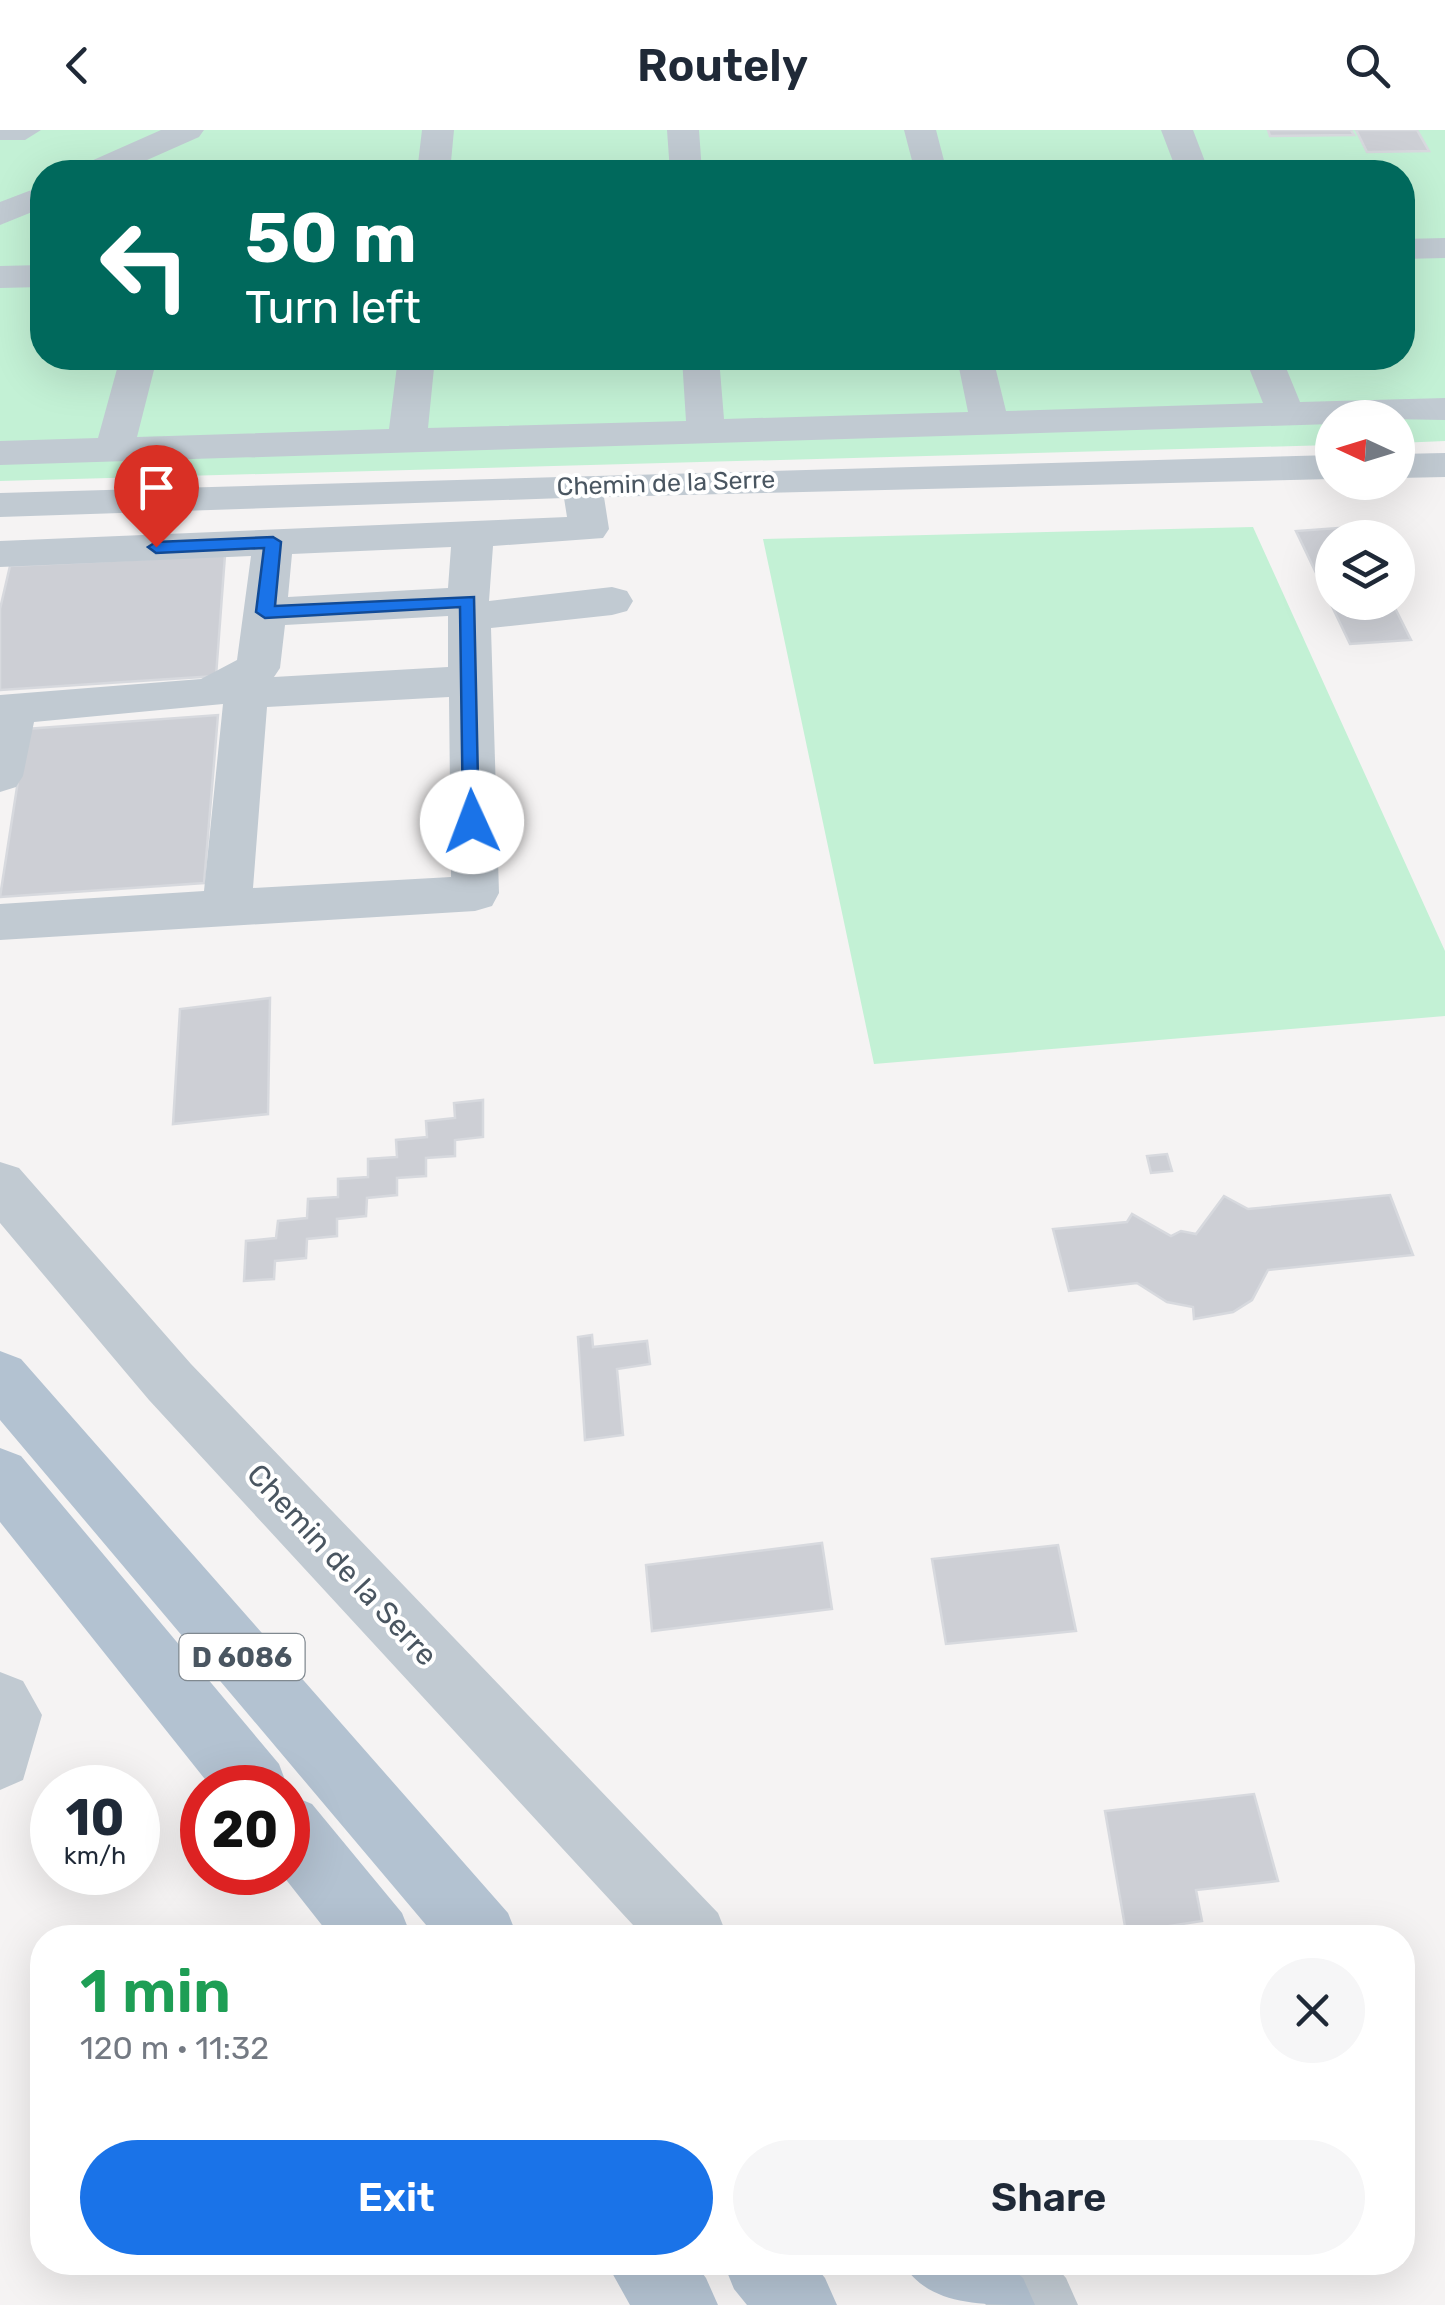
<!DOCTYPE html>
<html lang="en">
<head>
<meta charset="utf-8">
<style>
	body { margin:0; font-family:Rubik,sans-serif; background:#f6f6f7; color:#1f2937; height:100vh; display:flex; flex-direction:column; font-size:38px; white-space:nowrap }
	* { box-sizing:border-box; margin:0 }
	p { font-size:32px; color:#747a83 }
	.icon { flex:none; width:55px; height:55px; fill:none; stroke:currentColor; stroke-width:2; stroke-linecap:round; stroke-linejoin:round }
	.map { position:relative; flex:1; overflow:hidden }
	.drawer { position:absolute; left:30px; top:1795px; width:1385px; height:350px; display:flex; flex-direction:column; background:#fff; border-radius:40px; box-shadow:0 10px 40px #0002 }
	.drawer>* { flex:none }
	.top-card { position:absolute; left:30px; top:30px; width:1385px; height:210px; border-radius:40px; box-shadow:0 10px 40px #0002; background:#00695c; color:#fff; overflow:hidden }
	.needle { width:65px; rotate:274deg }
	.controls { position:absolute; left:1315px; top:270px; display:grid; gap:20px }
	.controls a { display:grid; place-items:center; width:100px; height:100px; border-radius:50%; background:#fff; box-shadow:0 10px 40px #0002; font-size:50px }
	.speed { position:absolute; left:30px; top:1635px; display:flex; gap:20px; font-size:50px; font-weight:700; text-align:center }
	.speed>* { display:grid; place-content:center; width:130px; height:130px; border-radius:50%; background:#fff; box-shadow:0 10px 40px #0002; line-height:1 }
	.speed small { font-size:25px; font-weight:400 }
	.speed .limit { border:15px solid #d22; background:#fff; color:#111 }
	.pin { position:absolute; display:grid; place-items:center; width:85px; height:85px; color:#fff; margin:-102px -42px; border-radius:50% 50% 50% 0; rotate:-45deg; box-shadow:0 0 10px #0007 }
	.pin .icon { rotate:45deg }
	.me { position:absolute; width:110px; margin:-55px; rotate:358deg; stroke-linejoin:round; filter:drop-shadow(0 0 8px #0008) }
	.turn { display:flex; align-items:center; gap:35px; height:210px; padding:0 50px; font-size:45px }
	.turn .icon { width:130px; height:130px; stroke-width:2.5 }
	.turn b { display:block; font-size:70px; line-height:85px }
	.round { display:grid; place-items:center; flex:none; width:105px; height:105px; border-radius:52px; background:#f6f6f7 }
	.summary { display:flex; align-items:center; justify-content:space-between; height:170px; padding:0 50px }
	h1 { font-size:60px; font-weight:600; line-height:75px; color:#1e9e55 }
	.action { display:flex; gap:20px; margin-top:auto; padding:20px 50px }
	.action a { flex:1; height:115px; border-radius:60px; background:#1a73e8; color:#fff; font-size:40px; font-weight:600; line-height:115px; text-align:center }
	.action a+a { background:#f6f6f7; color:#1f2937 }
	header { display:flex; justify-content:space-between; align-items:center; height:130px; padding:0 50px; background:#fff; font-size:45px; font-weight:600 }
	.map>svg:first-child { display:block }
	.green { fill:#c3f1d5; fill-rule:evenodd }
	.building { fill:#cdcfd5; stroke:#d7d9de; stroke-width:2.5 }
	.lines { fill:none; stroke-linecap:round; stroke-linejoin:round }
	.minor { fill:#c1cad2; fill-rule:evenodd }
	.major { fill:#b3c2d1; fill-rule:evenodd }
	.route { fill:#1a73e8; stroke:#114b97; stroke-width:2.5 }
	.labels { text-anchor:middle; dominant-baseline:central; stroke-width:8; stroke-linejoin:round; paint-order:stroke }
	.far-street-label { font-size:25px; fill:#4a5661; stroke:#fff }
	.shield { fill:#fff; stroke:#808990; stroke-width:2.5 }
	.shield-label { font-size:28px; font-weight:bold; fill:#4a5661 }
	.street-label { font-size:30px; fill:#4a5661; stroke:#fff }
</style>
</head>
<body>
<header><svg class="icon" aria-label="back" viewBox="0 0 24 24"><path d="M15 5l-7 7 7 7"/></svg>Routely<svg class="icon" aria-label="search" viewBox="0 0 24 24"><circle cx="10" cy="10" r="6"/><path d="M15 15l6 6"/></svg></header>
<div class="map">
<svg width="1445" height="2175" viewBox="0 0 1445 2175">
	<rect width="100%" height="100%" fill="#f5f3f3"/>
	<path class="green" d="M0,0H1445V311L1398,313V288H1332V315L0,351ZM42,42H1402V228H42Z
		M1253,397L1445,821V886L874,934L763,409Z"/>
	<path class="building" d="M1268,0H1351L1354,5L1270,6Z
		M1356,0H1417L1429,21L1367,22Z
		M1352,397L1358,408H1332V472H1392L1411,510L1350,514L1296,401Z
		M225,425L216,546L0,560V479L10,436Z
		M218,585L204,753L0,767L26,599Z
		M270,868L268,984L173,994L180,879Z
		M483,970V1007L455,1010V1026L426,1028V1046L397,1048V1065L367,1068L366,1086L337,1089V1106L307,1109L306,1128L275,1131L274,1149L244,1151L246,1111L276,1108L278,1091L307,1088L308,1069L338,1067V1049L368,1047V1029L397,1027L396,1010L427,1007L426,991L455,988L454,973Z
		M1167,1024L1172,1041L1151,1043L1147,1026Z
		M1390,1065L1413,1125L1268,1140L1252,1170L1233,1182L1194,1189L1193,1177L1167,1172L1137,1153L1069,1161L1053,1099L1127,1092L1132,1084L1171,1106L1181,1101L1196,1104L1224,1066L1248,1079Z
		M592,1205L593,1217L647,1211L650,1234L617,1239L623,1305L585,1310L578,1207Z
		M822,1413L832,1479L652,1501L646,1435Z
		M1058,1415L1076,1501L946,1514L932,1429Z
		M1254,1664L1278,1751L1196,1760L1202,1791L1169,1796L1170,1808H1127L1105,1681Z"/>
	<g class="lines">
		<path class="minor" d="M0,0H41L25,10H0Z
			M161,0H204L199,7L120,42H77L82,35Z
			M422,0H454L450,42H417Z
			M667,0H699L702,42H670Z
			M904,0H936L947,42H915Z
			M1161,0H1193L1209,42H1177Z
			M42,56V78L0,95V72Z
			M1445,108V128L1402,129V109Z
			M42,135V157L0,158V136Z
			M120,228H157L137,307L389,299L398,228H435L428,298L686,291L682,228H719L724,289L968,282L957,228H993L1006,281L1263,273L1245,228H1282L1300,272L1445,268V290L1332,288V294L0,335V311L98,308Z
			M1445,323V347L1398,348V324Z
			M1332,325V349L604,367L609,399L603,408L493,416L489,471L612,457L627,461L633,471L627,481L612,485L491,498L499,763L492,776L475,781L0,810V774L204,761L223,574L34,592L23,646L16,657L0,662V565L201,549L237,530L251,426L0,437V411L567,387L564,368L0,387V363ZM451,417L448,458L288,467L292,424ZM448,486V537L274,547L280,538L285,495ZM449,567L451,747L253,758L267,577Z
			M0,1032L19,1038L191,1234L718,1783L728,1808H645L149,1270L0,1093Z
			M0,1542L23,1551L42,1585L23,1650L0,1660Z
			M961,2132H1052L1066,2148L1078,2175H986L972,2159Z"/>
		<path class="major" d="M0,1221L21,1229L508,1783L518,1808H437L0,1290Z
			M0,1318L21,1326L279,1634L288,1658V1660L212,1658L0,1392Z
			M288,1664L312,1674L402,1783L412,1808H332L280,1742H288Z
			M606,2132H694L706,2148L718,2175H630Z
			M723,2132H812L825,2148L837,2175H747L734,2159Z
			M902,2132H1004L1023,2148L1035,2175C977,2175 927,2175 902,2132Z"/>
	</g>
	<path class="route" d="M273,407L281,412L275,476L474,467L479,697H465L463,692L460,477L265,488L256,482L264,418L156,423L148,417L156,412Z"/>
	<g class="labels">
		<g class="far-street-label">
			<text transform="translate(666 353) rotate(-2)">Chemin de la Serre</text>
		</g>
		<rect class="shield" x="179.5" y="1504" width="125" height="46" rx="8"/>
		<g class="shield-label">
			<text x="242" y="1527">D 6086</text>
		</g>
		<g class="street-label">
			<text transform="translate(342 1435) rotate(47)">Chemin de la Serre</text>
		</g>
	</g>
</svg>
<div class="controls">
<a><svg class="needle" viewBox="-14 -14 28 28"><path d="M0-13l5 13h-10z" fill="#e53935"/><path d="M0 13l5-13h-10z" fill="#747a83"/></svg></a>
<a><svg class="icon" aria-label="layers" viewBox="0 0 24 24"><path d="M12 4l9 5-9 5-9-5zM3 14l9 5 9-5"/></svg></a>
</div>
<div class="speed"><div>10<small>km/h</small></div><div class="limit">20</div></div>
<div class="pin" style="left:156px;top:417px;background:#d93025"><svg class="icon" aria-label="arrive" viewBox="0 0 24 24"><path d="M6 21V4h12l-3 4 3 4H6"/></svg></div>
<svg class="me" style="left:472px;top:692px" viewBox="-20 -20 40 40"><circle r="19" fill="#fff"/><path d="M0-13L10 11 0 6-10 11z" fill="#1a73e8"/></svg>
<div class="top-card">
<div class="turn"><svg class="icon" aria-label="left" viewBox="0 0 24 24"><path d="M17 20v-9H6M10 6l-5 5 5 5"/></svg><div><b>50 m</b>Turn left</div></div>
</div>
<section class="drawer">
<div class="summary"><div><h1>1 min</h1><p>120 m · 11:32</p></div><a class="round"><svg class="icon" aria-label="close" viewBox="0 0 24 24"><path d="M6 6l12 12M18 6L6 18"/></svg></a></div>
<div class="action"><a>Exit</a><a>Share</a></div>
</section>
</div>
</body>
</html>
